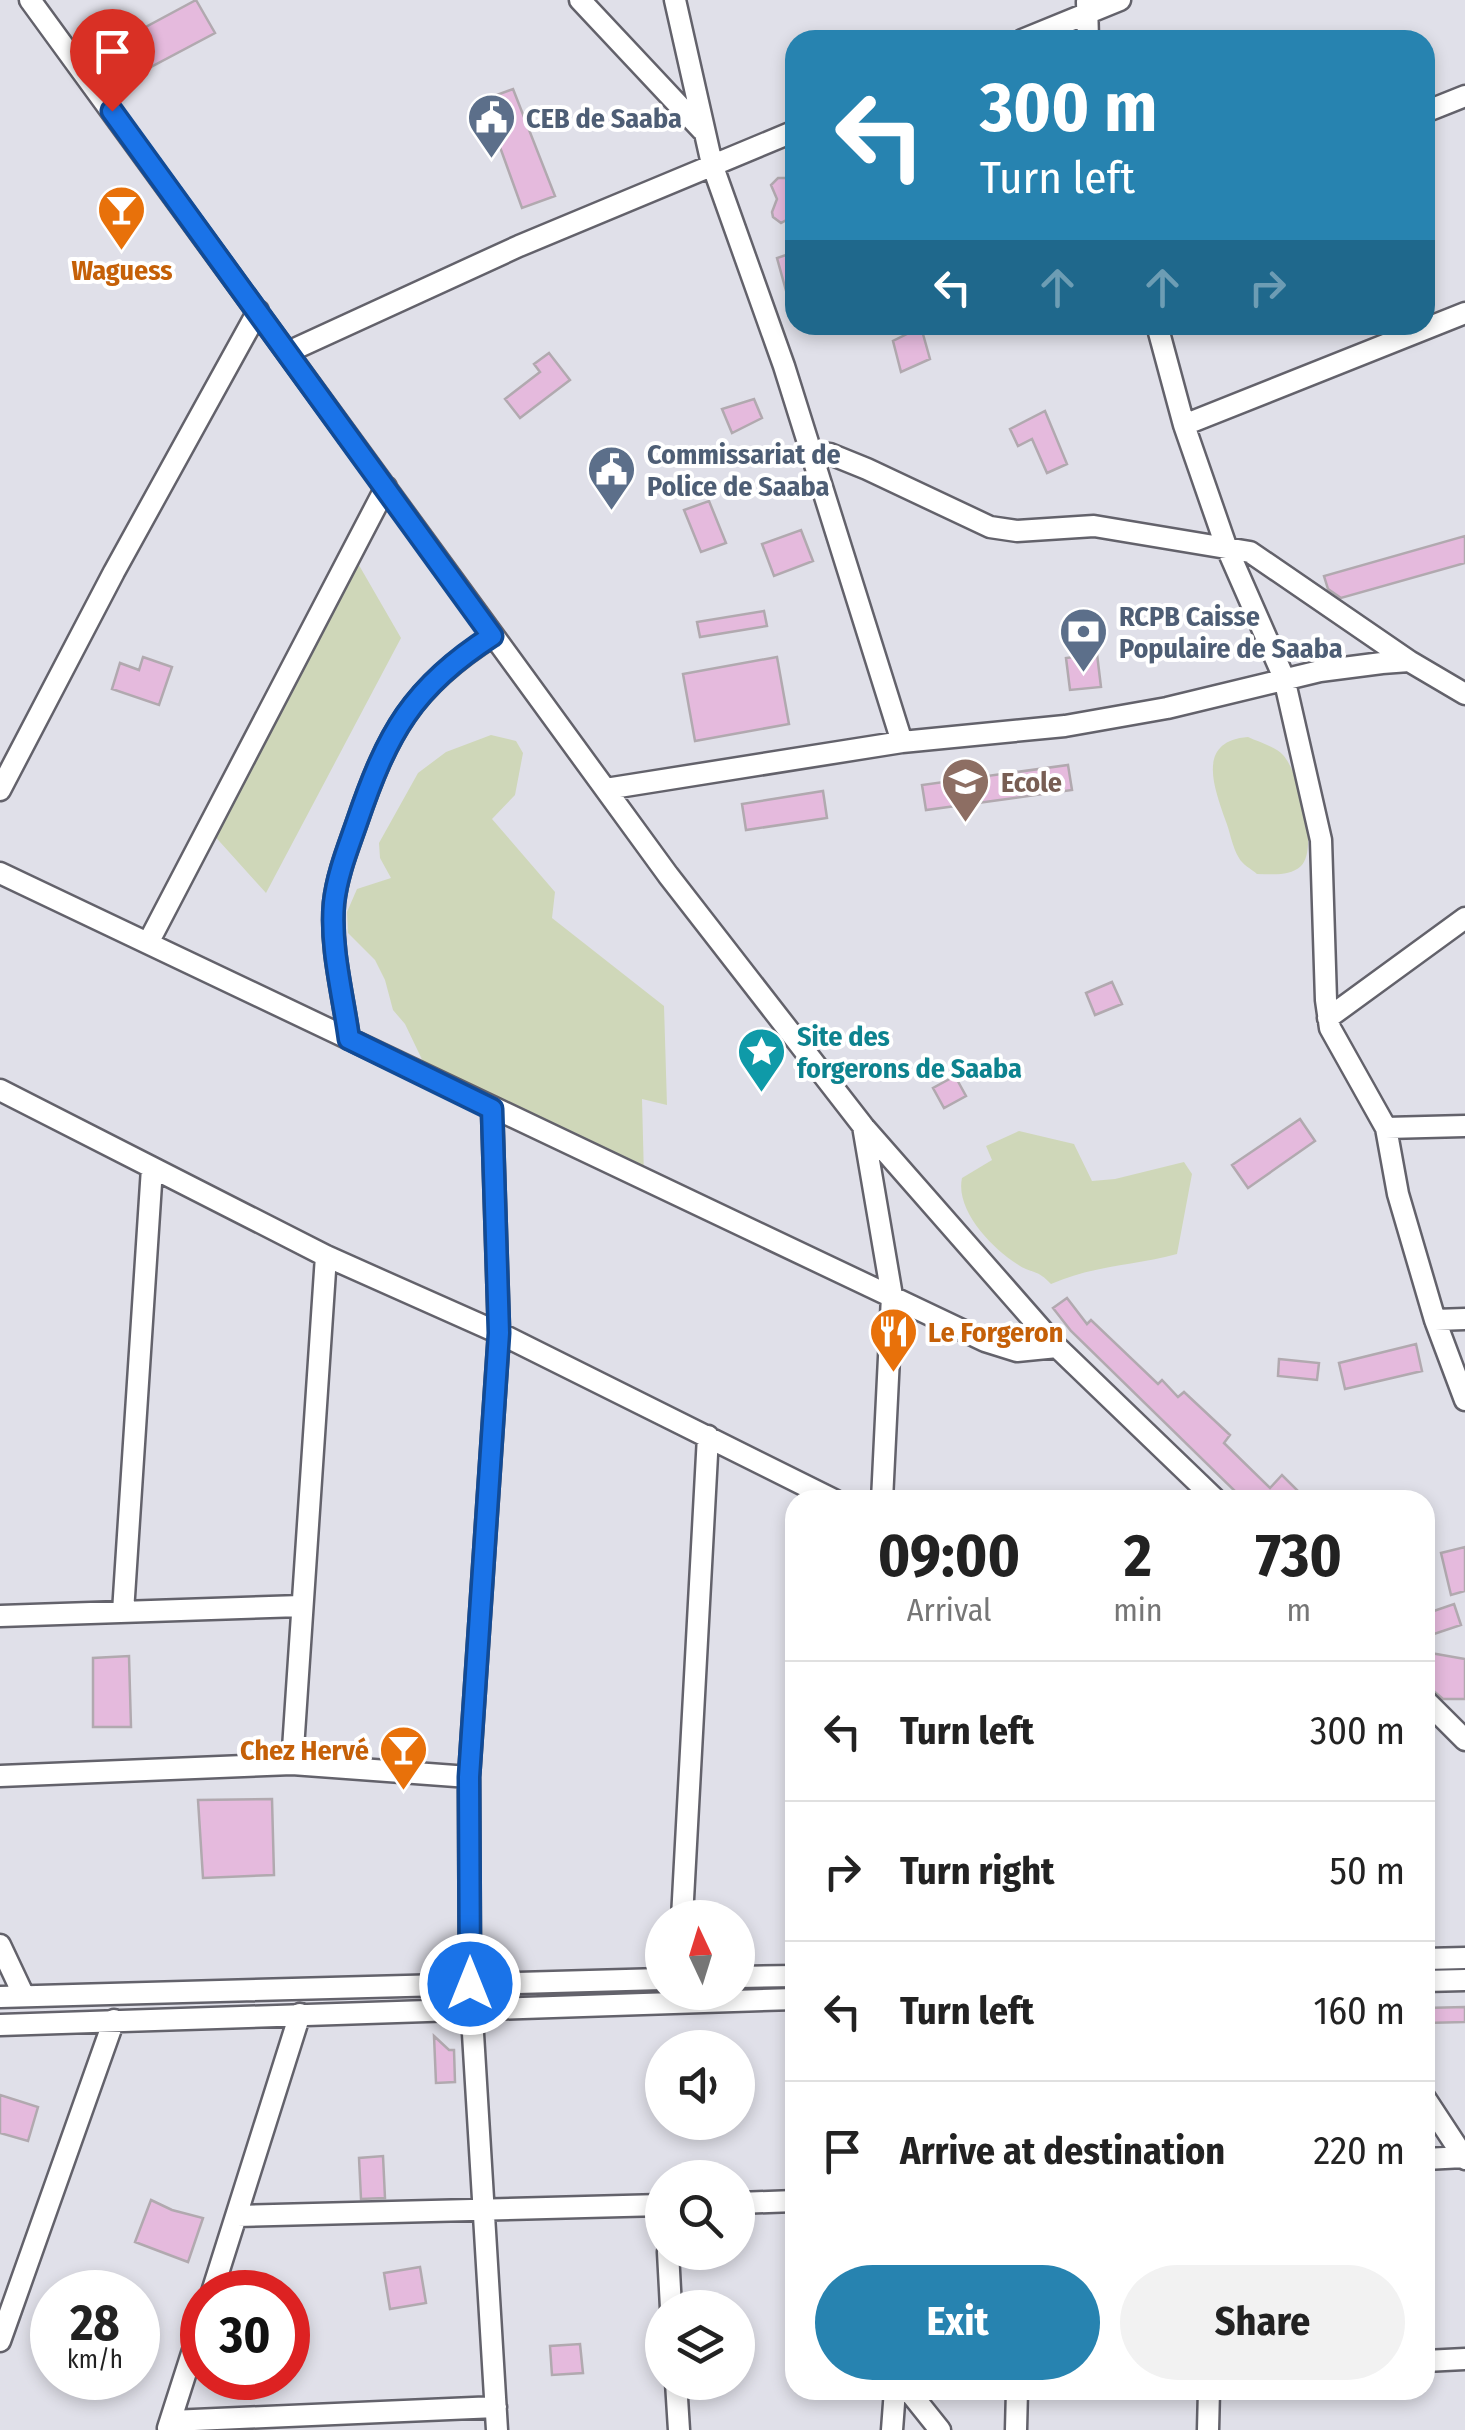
<!DOCTYPE html>
<html lang="en">
<head>
<meta charset="utf-8">
<style>
	body { margin:0; font-family:"Fira Sans Condensed",sans-serif; background:#f2f2f2; color:#222; height:100vh; display:flex; flex-direction:column; font-size:38px; white-space:nowrap }
	* { box-sizing:border-box; margin:0 }
	p { font-size:32px; color:#767676 }
	.icon { flex:none; width:55px; height:55px; fill:none; stroke:currentColor; stroke-width:2; stroke-linecap:round; stroke-linejoin:round }
	.map { position:relative; flex:1; overflow:hidden }
	.drawer { position:absolute; left:785px; top:1490px; width:650px; height:910px; display:flex; flex-direction:column; background:#fff; border-radius:30px; box-shadow:0 5px 15px #0003 }
	.drawer>* { flex:none }
	.guide { position:absolute; left:785px; top:30px; width:650px; height:305px; border-radius:30px; box-shadow:0 5px 15px #0003; background:#2783b0; color:#fff; overflow:hidden }
	.needle { width:65px; rotate:356deg }
	.fabs { position:absolute; left:645px; top:1900px; display:grid; gap:20px }
	.fabs a { display:grid; place-items:center; width:110px; height:110px; border-radius:50%; background:#fff; box-shadow:0 5px 15px #0003; font-size:50px }
	.speed { position:absolute; left:30px; top:2270px; display:flex; gap:20px; font-size:50px; font-weight:700; text-align:center }
	.speed>* { display:grid; place-content:center; width:130px; height:130px; border-radius:50%; background:#fff; box-shadow:0 5px 15px #0003; line-height:1 }
	.speed small { font-size:25px; font-weight:400 }
	.speed .limit { border:15px solid #d22; background:#fff; color:#111 }
	.pin { position:absolute; display:grid; place-items:center; width:85px; height:85px; color:#fff; margin:-102px -42px; border-radius:50% 50% 50% 0; rotate:-45deg; box-shadow:0 0 10px #0007 }
	.pin .icon { rotate:45deg }
	.me { position:absolute; width:110px; margin:-55px; rotate:0deg; stroke-linejoin:round; filter:drop-shadow(0 0 8px #0008) }
	.turn { display:flex; align-items:center; gap:35px; height:210px; padding:0 30px; font-size:45px }
	.turn .icon { width:130px; height:130px; stroke-width:2.5 }
	.turn b { display:block; font-size:70px; line-height:85px }
	.lanes { display:flex; align-items:center; height:95px; padding:0 30px; background:#0003; justify-content:center; gap:50px; direction:ltr }
	.lanes .off { opacity:.35 }
	.eta { display:flex; justify-content:space-evenly; align-items:center; height:170px; text-align:center }
	.eta b { font-size:60px; font-weight:700; line-height:70px }
	.primary-button { display:flex; gap:20px; margin-top:auto; padding:20px 30px }
	.primary-button a { flex:1; height:115px; border-radius:60px; background:#2783b0; color:#fff; font-size:40px; font-weight:700; line-height:115px; text-align:center }
	.primary-button a+a { background:#f2f2f2; color:#222 }
	ul { padding:0; list-style:none }
	li { display:flex; align-items:center; gap:30px; height:140px; padding:0 30px; border-top:2px solid #e0e0e0 }
	li div { flex:1 }
	li b { display:block; font-size:38px }
	li em { font-style:normal }
	.map>svg:first-child { display:block }
	.green { fill:#cfd7b9 }
	.building { fill:#e5badd; stroke:#b1a9af; stroke-width:2.5 }
	.lines { fill:none; stroke-linecap:round; stroke-linejoin:round }
	.minor-casing { stroke:#63626b; stroke-width:25 }
	.minor { stroke:#fff; stroke-width:20 }
	.route-casing { stroke:#114b97; stroke-width:25 }
	.route { stroke:#1a73e8; stroke-width:18 }
	.labels { text-anchor:middle; dominant-baseline:central; stroke-width:8; stroke-linejoin:round; paint-order:stroke }
	.service-label { font-size:28px; font-weight:bold; fill:#4e5e75; stroke:#fff; text-anchor:start }
	.food-label { font-size:28px; font-weight:bold; fill:#c56008; stroke:#fff }
	.education-label { font-size:28px; font-weight:bold; fill:#785e54; stroke:#fff; text-anchor:start }
	.culture-label { font-size:28px; font-weight:bold; fill:#0d838f; stroke:#fff; text-anchor:start }
</style>
</head>
<body>
<div class="map">
<svg width="1465" height="2430" viewBox="0 0 1465 2430">
	<rect width="100%" height="100%" fill="#e0e0e9"/>
	<path class="green" d="M356,560L401,638L266,893L211,832Z
		M491,735L516,741L523,753L515,795L492,819L555,892L552,918L664,1006L667,1105L642,1099L644,1177L429,1074L405,1024L393,1010L385,980L375,960L348,933L347,912L357,889L391,878L380,858L379,843L418,773L446,752Z
		M1248,737C1259,742 1276,747 1283,755C1299,772 1319,849 1301,866C1289,877 1272,874 1257,874C1251,869 1242,864 1239,858C1232,847 1230,831 1225,819C1214,787 1196,741 1248,737Z
		M1019,1131L1074,1144L1092,1181L1115,1179L1184,1162L1192,1174L1177,1254C1132,1266 1095,1265 1051,1284C1036,1268 1031,1274 1017,1264C992,1248 955,1210 962,1178L992,1160L986,1146Z"/>
	<path class="building" d="M196,0L215,33L147,69L129,36Z
		M513,89L555,196L522,208L483,100Z
		M778,178H795V215L781,223L773,217L772,212L777,199L771,185Z
		M795,252V305H790L777,258Z
		M921,327L930,359L901,372L893,341Z
		M549,353L570,380L520,418L505,399L540,372L534,364Z
		M754,399L762,418L732,433L722,409Z
		M1045,411L1067,464L1047,473L1032,439L1018,446L1010,429Z
		M709,501L726,543L701,552L684,510Z
		M801,530L813,561L774,576L762,544Z
		M1465,536V563L1341,598L1328,589L1324,576Z
		M764,611L767,626L700,637L697,622Z
		M1097,654L1101,687L1070,690L1066,658Z
		M143,657L172,667L159,705L112,689L120,663L139,670Z
		M777,657L789,724L695,741L683,674Z
		M1068,765L1072,790L926,810L922,785Z
		M823,791L827,818L746,830L742,804Z
		M1112,982L1122,1004L1095,1015L1086,993Z
		M955,1076L966,1096L944,1108L933,1088Z
		M1300,1119L1315,1141L1248,1188L1232,1165Z
		M1067,1298L1087,1324L1091,1320L1158,1384L1162,1380L1178,1397L1184,1392L1230,1435L1224,1443L1270,1488L1282,1475L1307,1500H1244L1071,1331L1053,1308Z
		M1416,1344L1422,1371L1345,1389L1339,1363Z
		M1279,1359L1319,1363L1317,1380L1278,1376Z
		M1465,1547V1591L1451,1595L1441,1553Z
		M1454,1604L1461,1625L1425,1637V1614Z
		M1425,1652L1465,1659V1699H1443L1429,1687L1425,1683Z
		M129,1656L131,1727H93V1658Z
		M272,1799L274,1875L203,1878L198,1800Z
		M1465,2007V2022L1425,2023V2008Z
		M434,2036L449,2050H454L455,2082L436,2083Z
		M0,2095L38,2107L28,2141L0,2133Z
		M383,2156L385,2198L361,2199L359,2158Z
		M151,2200L172,2210L203,2218L188,2262L135,2242Z
		M420,2267L426,2303L390,2309L384,2273Z
		M580,2344L583,2373L552,2375L550,2346Z"/>
	<g class="lines">
		<defs>
			<path id="minor" d="M30,0L668,875L863,1126L1057,1347L1216,1500
				M580,0L702,130
				M675,0L712,164L784,366L902,742
				M1087,2L1088,40
				M1022,40L1120,0
				M1425,112L1465,96
				M1157,325L1184,425L1226,546L1284,678L1321,840L1326,1000L1330,1028L1386,1128L1398,1194L1435,1320L1465,1400
				M288,352L519,246L795,131
				M1184,425L1465,313
				M809,451L830,454L867,469L990,527L1017,531L1094,526L1250,552L1409,661
				M606,789L902,742L1065,726L1167,708L1320,671L1382,663L1409,661L1465,694
				M0,790L114,572L258,311
				M0,873L985,1341L1017,1351L1057,1347
				M148,943L386,487
				M1328,1018L1465,918
				M349,1039C343,995 330,948 334,903C337,875 348,848 357,822C387,734 412,687 493,636
				M0,1090L326,1256L499,1333L834,1500
				M492,1109L499,1333L469,1777L470,1984L497,2430
				M863,1126L892,1296L882,1500
				M1386,1128L1465,1126
				M1435,1320L1465,1319
				M123,1612L152,1168
				M0,1616L301,1606
				M1425,1700L1465,1740
				M292,1764L326,1256
				M0,1776L292,1764L469,1777
				M682,1918L708,1436
				M0,1945L24,1996
				M1425,1959L1465,1958
				M738,1977L795,1976
				M1425,1981L1465,1980
				M0,1997L662,1979
				M0,2025L795,1999
				M1425,2098L1465,2159
				M1425,2159L1464,2157
				M738,2203L795,2201
				M237,2216L662,2205
				M668,2252L671,2308
				M212,2292L300,2014
				M0,2341L114,2020
				M1425,2361L1465,2359
				M676,2382L679,2430
				M908,2390L940,2430
				M171,2421L496,2407
				M168,2428L202,2322
				M892,2430L895,2390
				M1016,2430L1017,2390
				M1208,2430L1209,2390"/>
		</defs>
		<use href="#minor" class="minor-casing"/>
		<use href="#minor" class="minor"/>
	</g>
	<g class="lines">
		<defs>
			<path id="route" d="M112,111L492,636C412,687 387,734 357,822C348,848 337,875 334,903C330,947 343,995 349,1039L492,1109L499,1333L469,1777L470,1984"/>
		</defs>
		<use href="#route" class="route-casing"/>
		<use href="#route" class="route"/>
	</g>
	<defs>
		<symbol id="civic-pin" viewBox="-11 -11 22 30"><path d="M0 17L-7.5 6A9.5 9.5 0 1 1 7.5 6Z" fill="#5c6f8a" stroke="#fff"/><path d="M-.6-6.5H3V-4.5H.6V-3L4-1V1h2V6H-6V1h2V-1L-.6-3ZM-1.2 2.5V6h2.4V2.5Z" fill="#fff"/></symbol>
		<symbol id="bar-pin" viewBox="-11 -11 22 30"><path d="M0 17L-7.5 6A9.5 9.5 0 1 1 7.5 6Z" fill="#e8710a" stroke="#fff"/><path d="M-6-5H6L.8 .8V4.5H3.5V6h-7V4.5H-.8V.8Z" fill="#fff"/></symbol>
		<symbol id="bank-pin" viewBox="-11 -11 22 30"><path d="M0 17L-7.5 6A9.5 9.5 0 1 1 7.5 6Z" fill="#5c6f8a" stroke="#fff"/><path d="M-6-4H6V4H-6ZM0-2.3a2.3 2.3 0 1 0 0 4.6a2.3 2.3 0 1 0 0-4.6Z" fill="#fff"/></symbol>
		<symbol id="school-pin" viewBox="-11 -11 22 30"><path d="M0 17L-7.5 6A9.5 9.5 0 1 1 7.5 6Z" fill="#8d6e63" stroke="#fff"/><path d="M0-5L7-2L0 1L-7-2ZM-4 1L0 2.5L4 1V4Q0 6-4 4Z" fill="#fff"/></symbol>
		<symbol id="sight-pin" viewBox="-11 -11 22 30"><path d="M0 17L-7.5 6A9.5 9.5 0 1 1 7.5 6Z" fill="#0f9aa8" stroke="#fff"/><path d="M0-6L1.8-2.2L6-1.7L2.9 1.2L3.7 5.4L0 3.3L-3.7 5.4L-2.9 1.2L-6-1.7L-1.8-2.2Z" fill="#fff"/></symbol>
		<symbol id="restaurant-pin" viewBox="-11 -11 22 30"><path d="M0 17L-7.5 6A9.5 9.5 0 1 1 7.5 6Z" fill="#e8710a" stroke="#fff"/><path d="M-5-6h1v4h1v-4h1v4h1v-4h1v5L-1.5 .5V6h-2V.5L-5-1ZM5-6V6H3V1.5H1.5Q1.5-4 5-6Z" fill="#fff"/></symbol>
	</defs>
	<g fill-rule="evenodd">
		<use href="#civic-pin" x="464" y="90" width="55" height="75"/>
		<use href="#bar-pin" x="94" y="182" width="55" height="75"/>
		<use href="#civic-pin" x="584" y="442" width="55" height="75"/>
		<use href="#bank-pin" x="1056" y="604" width="55" height="75"/>
		<use href="#school-pin" x="938" y="754" width="55" height="75"/>
		<use href="#sight-pin" x="734" y="1024" width="55" height="75"/>
		<use href="#restaurant-pin" x="866" y="1304" width="55" height="75"/>
		<use href="#bar-pin" x="376" y="1722" width="55" height="75"/>
	</g>
	<g class="labels">
		<g class="service-label">
			<text x="526" y="118">CEB de Saaba</text>
			<text x="647" y="454">Commissariat de<tspan x="647" dy="32">Police de Saaba</tspan></text>
			<text x="1119" y="616">RCPB Caisse<tspan x="1119" dy="32">Populaire de Saaba</tspan></text>
		</g>
		<g class="food-label">
			<text x="122" y="270">Waguess</text>
			<text x="928" y="1332" text-anchor="start">Le Forgeron</text>
			<text x="369" y="1750" text-anchor="end">Chez Hervé</text>
		</g>
		<g class="education-label">
			<text x="1001" y="782">Ecole</text>
		</g>
		<g class="culture-label">
			<text x="797" y="1036">Site des<tspan x="797" dy="32">forgerons de Saaba</tspan></text>
		</g>
	</g>
</svg>
<div class="fabs">
<a><svg class="needle" viewBox="-14 -14 28 28"><path d="M0-13l5 13h-10z" fill="#e53935"/><path d="M0 13l5-13h-10z" fill="#767676"/></svg></a>
<a><svg class="icon" aria-label="sound" viewBox="0 0 24 24"><path d="M4 9h4l5-4v14l-5-4H4zM17 9q2 3 0 6"/></svg></a>
<a><svg class="icon" aria-label="search" viewBox="0 0 24 24"><circle cx="10" cy="10" r="6"/><path d="M15 15l6 6"/></svg></a>
<a><svg class="icon" aria-label="layers" viewBox="0 0 24 24"><path d="M12 4l9 5-9 5-9-5zM3 14l9 5 9-5"/></svg></a>
</div>
<div class="speed"><div>28<small>km/h</small></div><div class="limit">30</div></div>
<div class="pin" style="left:112px;top:111px;background:#d93025"><svg class="icon" aria-label="arrive" viewBox="0 0 24 24"><path d="M6 21V4h12l-3 4 3 4H6"/></svg></div>
<svg class="me" style="left:470px;top:1984px" viewBox="-20 -20 40 40"><circle r="17" fill="#1a73e8" stroke="#fff" stroke-width="3"/><path d="M0-11L8 9 0 5-8 9z" fill="#fff"/></svg>
<div class="guide">
<div class="turn"><svg class="icon" aria-label="left" viewBox="0 0 24 24"><path d="M17 20v-9H6M10 6l-5 5 5 5"/></svg><div><b>300 m</b>Turn left</div></div>
<div class="lanes"><svg class="icon" aria-label="left" viewBox="0 0 24 24"><path d="M17 20v-9H6M10 6l-5 5 5 5"/></svg><svg class="icon off" aria-label="ahead" viewBox="0 0 24 24"><path d="M12 20V5M6 11l6-6 6 6"/></svg><svg class="icon off" aria-label="ahead" viewBox="0 0 24 24"><path d="M12 20V5M6 11l6-6 6 6"/></svg><svg class="icon off" aria-label="right" viewBox="0 0 24 24"><path d="M7 20v-9h11M14 6l5 5-5 5"/></svg></div>
</div>
<section class="drawer">
<div class="eta">
<div><b>09:00</b><p>Arrival</p></div>
<div><b>2</b><p>min</p></div>
<div><b>730</b><p>m</p></div>
</div>
<ul>
<li><svg class="icon" aria-label="left" viewBox="0 0 24 24"><path d="M17 20v-9H6M10 6l-5 5 5 5"/></svg><div><b>Turn left</b></div><em>300 m</em></li>
<li><svg class="icon" aria-label="right" viewBox="0 0 24 24"><path d="M7 20v-9h11M14 6l5 5-5 5"/></svg><div><b>Turn right</b></div><em>50 m</em></li>
<li><svg class="icon" aria-label="left" viewBox="0 0 24 24"><path d="M17 20v-9H6M10 6l-5 5 5 5"/></svg><div><b>Turn left</b></div><em>160 m</em></li>
<li><svg class="icon" aria-label="arrive" viewBox="0 0 24 24"><path d="M6 21V4h12l-3 4 3 4H6"/></svg><div><b>Arrive at destination</b></div><em>220 m</em></li>
</ul>
<div class="primary-button"><a>Exit</a><a>Share</a></div>
</section>
</div>
</body>
</html>
